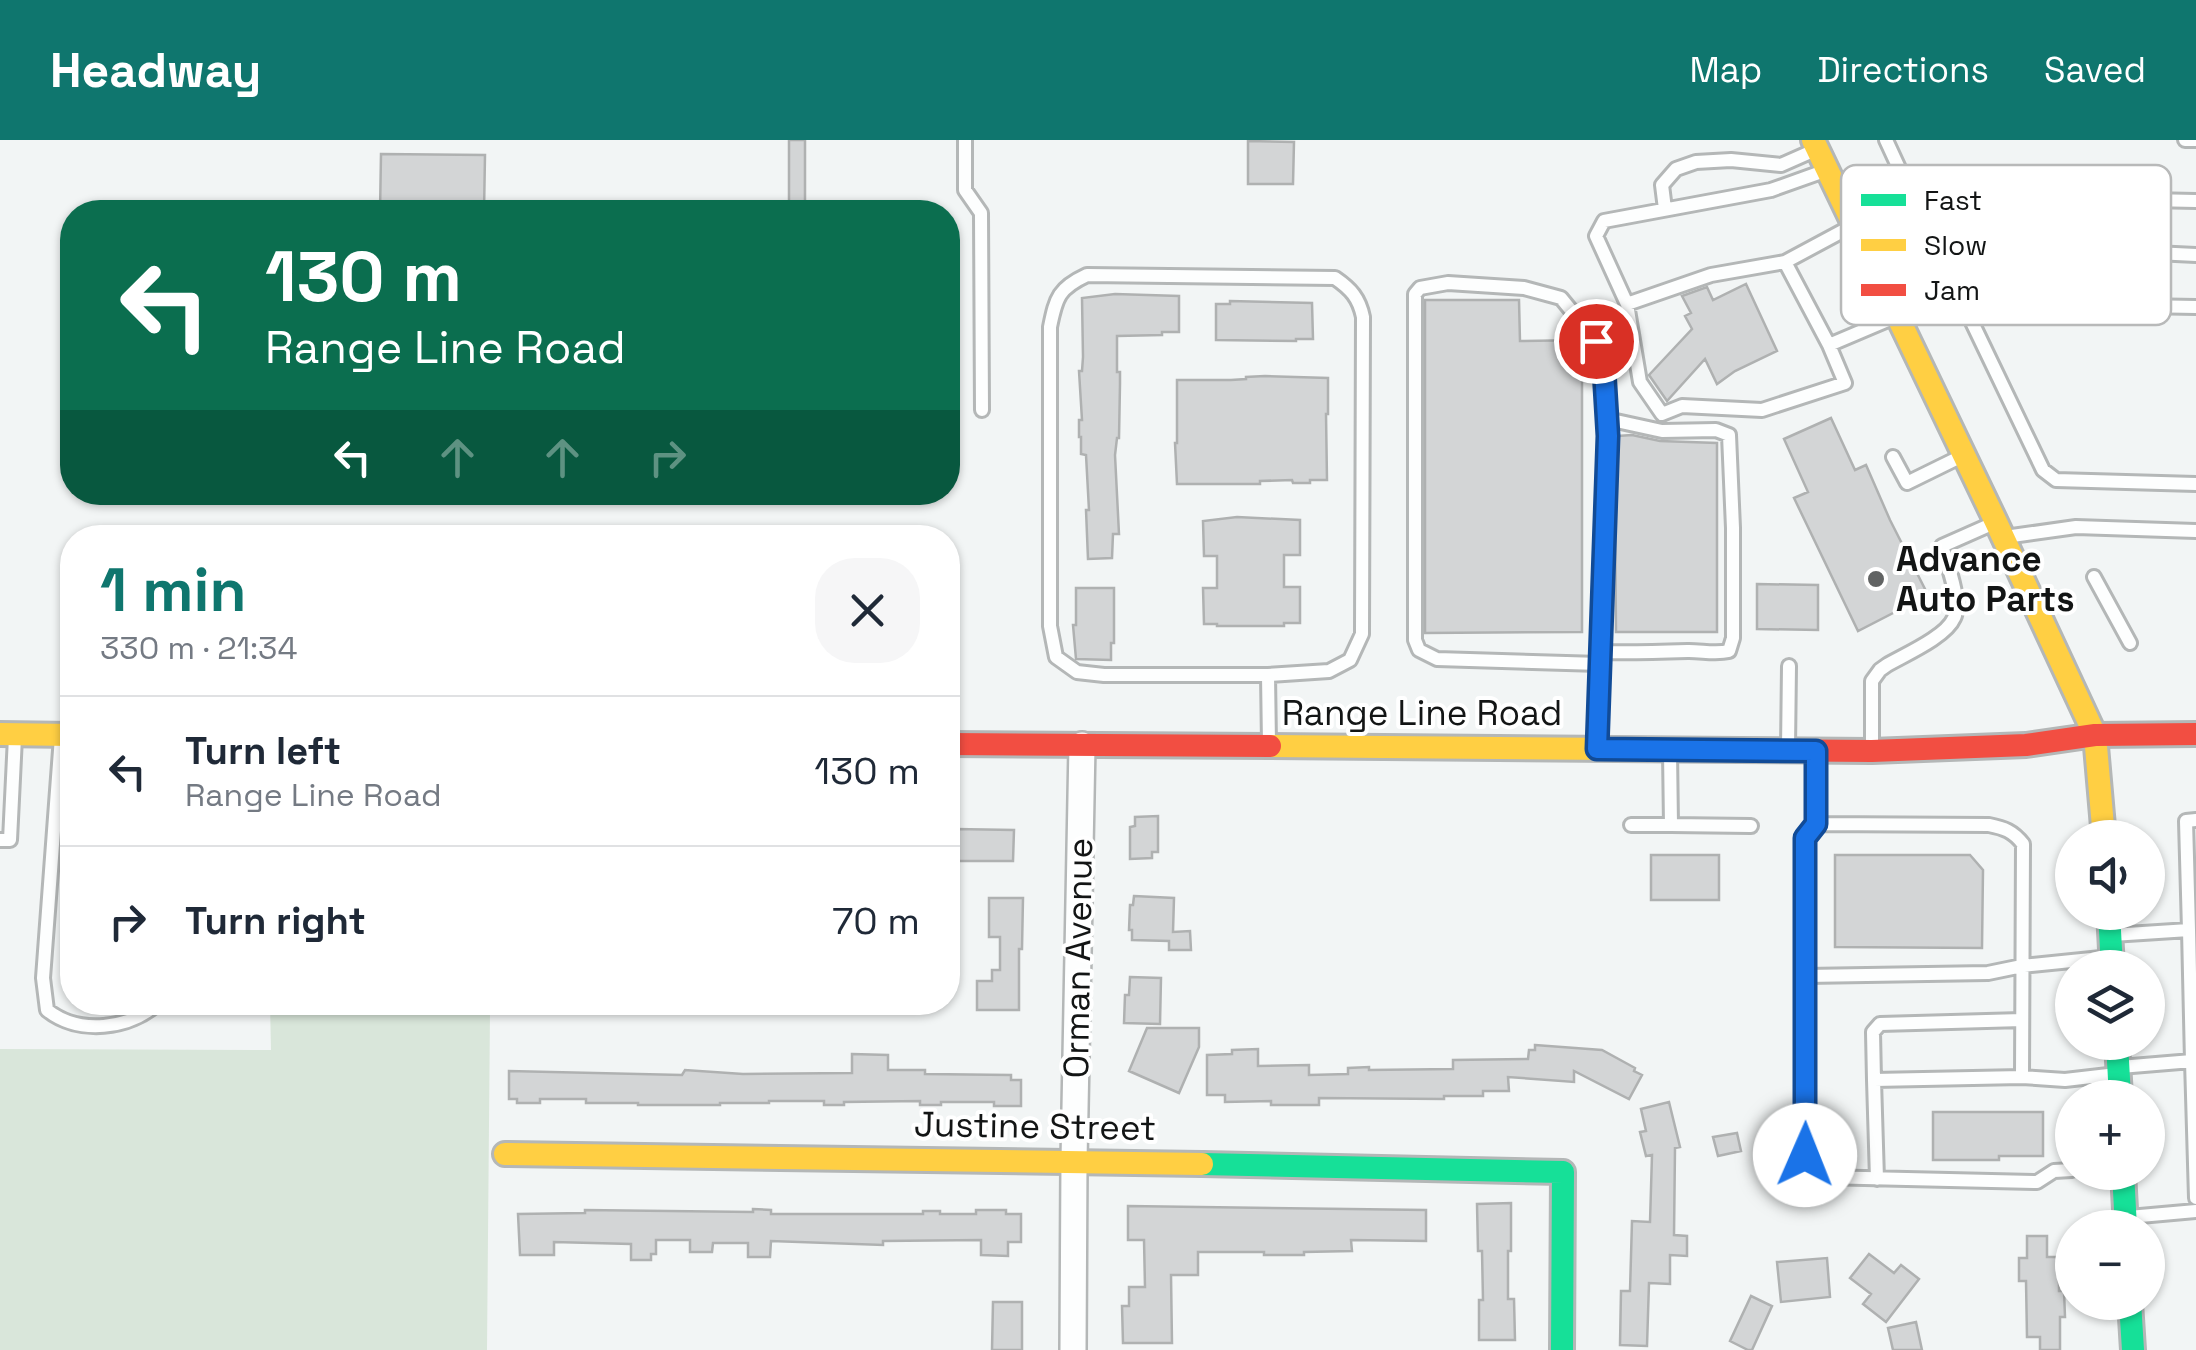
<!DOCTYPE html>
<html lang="en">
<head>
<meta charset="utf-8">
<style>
	body { margin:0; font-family:"Space Grotesk",sans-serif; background:#f6f6f7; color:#1f2937; height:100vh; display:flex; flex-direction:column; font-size:38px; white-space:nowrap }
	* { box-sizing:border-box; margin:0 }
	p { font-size:32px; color:#747a83 }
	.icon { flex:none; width:55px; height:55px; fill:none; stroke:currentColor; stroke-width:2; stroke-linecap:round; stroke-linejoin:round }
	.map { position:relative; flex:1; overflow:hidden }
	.sheet { position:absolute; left:60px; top:385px; width:900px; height:490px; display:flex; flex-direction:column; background:#fff; border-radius:40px; box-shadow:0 2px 8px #0004 }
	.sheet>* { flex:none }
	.guide { position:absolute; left:60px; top:60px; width:900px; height:305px; border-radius:40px; box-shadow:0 2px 8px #0004; background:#0b6e4f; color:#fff; overflow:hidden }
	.buttons { position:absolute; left:2055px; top:680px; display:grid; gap:20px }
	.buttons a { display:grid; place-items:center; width:110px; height:110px; border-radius:50%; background:#fff; box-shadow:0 2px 8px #0004; font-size:50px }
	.pin { position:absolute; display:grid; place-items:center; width:85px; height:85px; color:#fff; margin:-42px; border:5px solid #fff; border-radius:50%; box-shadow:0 2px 10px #0007 }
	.me { position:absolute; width:110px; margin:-55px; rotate:1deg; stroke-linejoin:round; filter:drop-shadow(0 0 8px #0008) }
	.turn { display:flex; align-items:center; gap:35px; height:210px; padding:0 40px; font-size:45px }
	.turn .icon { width:130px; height:130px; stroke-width:2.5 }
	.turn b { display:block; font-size:70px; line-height:85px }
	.lanes { display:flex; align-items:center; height:95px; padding:0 40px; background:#0003; justify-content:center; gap:50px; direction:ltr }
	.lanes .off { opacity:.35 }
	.round { display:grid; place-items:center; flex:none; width:105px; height:105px; border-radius:40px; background:#f6f6f7 }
	.summary { display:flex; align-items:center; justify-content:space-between; height:170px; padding:0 40px }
	h1 { font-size:60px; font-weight:700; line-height:75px; color:#0f766e }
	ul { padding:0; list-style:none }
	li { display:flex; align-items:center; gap:30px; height:150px; padding:0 40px; border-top:2px solid #e0e1e3 }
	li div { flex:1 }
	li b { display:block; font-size:38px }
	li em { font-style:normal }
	header { display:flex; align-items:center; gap:60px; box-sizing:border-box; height:140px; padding:0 50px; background:#0f766e; color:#fff }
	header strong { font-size:48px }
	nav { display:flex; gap:55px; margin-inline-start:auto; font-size:35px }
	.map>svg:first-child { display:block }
	.green { fill:#d9e6da }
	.building { fill:#d3d5d6; stroke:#afb1b1; stroke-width:2.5 }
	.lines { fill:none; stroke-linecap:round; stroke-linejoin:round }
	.lane-casing { stroke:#b4b7b7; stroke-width:18 }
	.street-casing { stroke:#b4b7b7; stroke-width:30 }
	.fast-casing { stroke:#b4b7b7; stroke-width:28 }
	.slow-casing { stroke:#b4b7b7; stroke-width:28 }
	.jam-casing { stroke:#b4b7b7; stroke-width:28 }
	.lane { stroke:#fdfefe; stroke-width:12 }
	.street { stroke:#fdfefe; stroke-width:25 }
	.fast { stroke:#16e098; stroke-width:22 }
	.slow { stroke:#ffcf43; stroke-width:22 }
	.jam { stroke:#f24e42; stroke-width:22 }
	.route-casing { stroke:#114b97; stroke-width:25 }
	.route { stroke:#1a73e8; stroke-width:18 }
	.poi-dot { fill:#616363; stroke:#fff; stroke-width:4 }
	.labels { text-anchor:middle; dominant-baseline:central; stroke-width:8; stroke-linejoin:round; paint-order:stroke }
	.poi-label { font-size:35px; font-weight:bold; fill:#131515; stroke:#fff; text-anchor:start }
	.street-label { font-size:35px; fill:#131515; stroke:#fff }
	.key { fill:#fff; stroke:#b8b9b9; stroke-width:2.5 }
	.key-label { font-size:28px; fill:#131515 }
</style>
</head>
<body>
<header>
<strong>Headway</strong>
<nav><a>Map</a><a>Directions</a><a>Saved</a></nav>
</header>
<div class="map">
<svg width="2196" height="1210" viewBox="0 0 2196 1210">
	<rect width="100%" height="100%" fill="#f2f5f5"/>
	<path class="green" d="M270,863H689V873L490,872L487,1210H0V909L271,910Z"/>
	<path class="building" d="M789,0H805V72H789Z
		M1248,1L1294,2L1293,44H1248Z
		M381,14L485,15L484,72H380Z
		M1746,144L1777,211L1735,231L1717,244L1705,219L1667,261L1649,235L1692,189L1685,176L1691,173L1682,156L1707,147L1713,160Z
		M1115,154L1179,156V192H1162V195L1117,196V232H1120V244L1119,298H1117L1115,315L1119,394H1113L1112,418L1088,419L1086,370H1089L1086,315L1081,314V297H1079V280H1082L1079,231H1082L1083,217L1082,158Z
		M1425,160H1519L1520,201L1582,200V492L1425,493Z
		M1230,161L1312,163L1313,199H1296V201L1216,200V164H1230Z
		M1265,236L1328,238V274H1326L1327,340H1310V343H1293L1292,340L1260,341V344H1177L1175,303H1177V240H1231L1246,239V237Z
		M1831,278L1855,330L1866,325L1890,380L1928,455L1858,491L1794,358L1808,352L1784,299Z
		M1632,295L1660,301L1717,303V492H1616L1615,378L1618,296Z
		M1237,377L1300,380V415H1284V447H1300V483H1284V486H1217V484H1204L1203,448H1217V416H1204L1203,381Z
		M1757,444L1818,445V490L1757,489Z
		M1076,448H1114V503H1111V520L1076,519L1073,485H1076Z
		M1158,676V712H1152V718L1130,719V687L1135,686V677Z
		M955,689L1014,690L1013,721H955Z
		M1651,715H1719V760H1651Z
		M1835,715H1970L1983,730L1982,808L1835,807Z
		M1134,756L1174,758L1173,792L1190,791L1191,810H1169V801L1132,800V790H1129L1130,765H1133Z
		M989,758H1023L1022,809H1019V870H977V841H992V830H1000V797H989Z
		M1130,837L1161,838L1160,884L1124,883L1125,855H1129Z
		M1147,888H1199V907L1179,953L1129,931Z
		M1535,905L1602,910L1635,928L1634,931L1642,935L1629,959L1574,931V942L1508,937L1509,951H1483V956H1444V959L1319,958V965H1271V961L1225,962V955H1207V915L1232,914V910L1258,909V926L1309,925V935L1348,934V928L1369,927V930L1453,929V920L1528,919L1529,910H1535Z
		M852,914L888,915V930H925V934L1011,935V940H1021V966H994V962H941V965H920V961L844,962V965H824V961H769V963H720V965H638V963H586V959H540V963H517V959H509V931L682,935L685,930L743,934L852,933Z
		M1669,962L1680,1007L1675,1008L1674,1095L1687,1096V1116L1670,1115V1144L1649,1143L1647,1206L1620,1205L1621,1151H1630L1632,1081L1650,1082L1652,1015L1646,1016L1640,992L1646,991L1641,969Z
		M1933,972H2043V1016H1999V1020H1933Z
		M1737,993L1741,1011L1718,1016L1713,997Z
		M1511,1063V1111H1508V1159H1514L1515,1200H1479V1160H1483L1482,1111H1478L1477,1064Z
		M1128,1066L1426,1070V1101L1351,1100L1352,1111L1304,1112V1115H1264V1112H1198V1135H1171L1172,1203H1123L1122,1166H1129V1147H1145L1144,1100H1128Z
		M753,1069L771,1070V1074H923V1071H940V1074H976V1070H1006V1074H1021V1102H1008V1116L981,1115V1100L883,1101V1105L771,1101L770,1117H748V1103H713L712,1112H690V1100H656V1114H651V1120H631V1104L554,1102V1115H520L518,1074L585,1073V1070L753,1072Z
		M2027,1096H2047V1117H2059V1151H2064L2065,1177H2060V1210H2040V1197H2027L2026,1141H2019V1118H2027Z
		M1869,1114L1894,1133L1901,1125L1919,1139L1886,1182L1863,1164L1871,1154L1850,1138Z
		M1827,1118L1830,1157L1781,1162L1777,1122Z
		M1751,1156L1772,1166L1752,1210H1748L1730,1201Z
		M993,1162H1022V1210H992Z
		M1916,1182L1922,1210H1893L1888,1188Z"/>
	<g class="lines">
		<defs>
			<path id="lane" d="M965,0V50L981,73L982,270
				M2185,0H2196
				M1912,55L2196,61
				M1665,69L1662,45L1676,29L1696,22L1731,20L1781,25L1815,10
				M1933,102L2196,115
				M1785,122L1829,205L1845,243L1762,270L1682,266L1662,274L1640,242L1627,164L1596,96L1604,81L1771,50L1827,30
				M1878,128L1933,102L1886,0
				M1627,164L1711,135L1785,122L1852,86
				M2196,167L1981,163L1971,180L2043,330L2056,340L2196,344
				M1829,205L1895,177
				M1893,317L1907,343L1962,316
				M2005,397L2076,387L2196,391
				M2094,437L2130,503
				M1600,512C1630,513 1659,512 1689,511C1703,511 1716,514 1729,511L1733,498V388L1729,295L1716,290L1662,291L1607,279
				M1268,535H1104L1077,532L1056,517L1050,486V187C1056,157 1059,148 1087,135L1335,138C1351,149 1359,158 1363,177L1362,494L1350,520L1329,531L1268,535L1269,604
				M61,597L43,838L47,870C78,895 130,890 159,862
				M1597,607L1608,296L1604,231L1596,201L1561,158L1524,148L1448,143L1420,148L1415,154V500L1419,510L1437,519L1600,524
				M1788,608L1789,526
				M1872,610V541L1880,530L1887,525C1904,515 1946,497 1954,478C1962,462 1947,423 1942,406L1994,383
				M1816,613V684L1989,685C2004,688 2013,691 2023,704L2022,937
				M1631,685H1671L1670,612
				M1671,685L1751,686
				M0,700H10L15,597
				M2189,790L2186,681L2196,680
				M2112,795L2189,790L2192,921H2196
				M1806,836L1805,698L1816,684
				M2120,927L2192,921L2196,1058
				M1874,940L1873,892L1880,884L2022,880
				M2072,1030L2054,1031L2037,1042L1822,1037C1814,1031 1808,1025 1805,1015L1806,836L1988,833L2022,826L2111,817
				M1877,1039L1874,940L2022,937L2065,940L2117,934
				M2129,1077L2196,1071"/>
			<path id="street" d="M1073,1210L1074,1021L1082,605"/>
			<path id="fast" d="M2109,772L2112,828
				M2117,902L2120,958
				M1202,1024L1563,1032L1562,1210
				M2123,1032L2126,1088
				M2130,1162L2133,1210"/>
			<path id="slow" d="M1813,0L1996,382L2095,595L2104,698
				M0,594L72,595
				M1270,606L1739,610
				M505,1014L1202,1024"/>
			<path id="jam" d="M948,604L1270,606
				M1739,610L1872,611L2026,605L2095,595L2196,594"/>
		</defs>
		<use href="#lane" class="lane-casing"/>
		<use href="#street" class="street-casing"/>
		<use href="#fast" class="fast-casing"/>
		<use href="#slow" class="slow-casing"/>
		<use href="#jam" class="jam-casing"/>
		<use href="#lane" class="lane"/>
		<use href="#street" class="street"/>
		<use href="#fast" class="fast"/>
		<use href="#slow" class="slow"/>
		<use href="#jam" class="jam"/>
	</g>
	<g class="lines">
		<defs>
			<path id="route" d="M1596,201L1604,230L1608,296L1597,609L1816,611V684L1805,698V1015"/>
		</defs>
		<use href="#route" class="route-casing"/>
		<use href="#route" class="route"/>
	</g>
	<circle class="poi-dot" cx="1876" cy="439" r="10"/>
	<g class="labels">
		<g class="poi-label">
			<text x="1896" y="419">Advance<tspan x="1896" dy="40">Auto Parts</tspan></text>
		</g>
		<g class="street-label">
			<text x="1422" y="573">Range Line Road</text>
			<text transform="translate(1078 818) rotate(-89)">Orman Avenue</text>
			<text transform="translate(1035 986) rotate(1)">Justine Street</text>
		</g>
	</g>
	<rect x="1841" y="25" width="330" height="160" rx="15" class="key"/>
	<rect x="1861" y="54" width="45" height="12" fill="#16e098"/>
	<rect x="1861" y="99" width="45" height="12" fill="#ffcf43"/>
	<rect x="1861" y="144" width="45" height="12" fill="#f24e42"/>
	<g class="key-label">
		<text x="1924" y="70">Fast</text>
		<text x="1924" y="115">Slow</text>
		<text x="1924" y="160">Jam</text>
	</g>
</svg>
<div class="buttons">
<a><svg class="icon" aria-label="sound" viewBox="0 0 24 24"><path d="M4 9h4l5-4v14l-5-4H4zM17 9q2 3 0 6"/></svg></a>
<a><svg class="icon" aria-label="layers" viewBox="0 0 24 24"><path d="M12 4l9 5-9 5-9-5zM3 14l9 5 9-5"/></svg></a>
<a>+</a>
<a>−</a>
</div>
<div class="pin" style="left:1596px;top:201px;background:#d93025"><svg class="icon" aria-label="arrive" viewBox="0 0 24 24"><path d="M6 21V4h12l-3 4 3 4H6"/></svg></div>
<svg class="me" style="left:1805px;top:1015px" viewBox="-20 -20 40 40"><circle r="19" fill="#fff"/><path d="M0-13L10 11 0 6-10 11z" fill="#1a73e8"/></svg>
<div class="guide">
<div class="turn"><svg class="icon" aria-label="left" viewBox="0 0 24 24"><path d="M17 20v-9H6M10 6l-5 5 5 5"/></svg><div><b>130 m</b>Range Line Road</div></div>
<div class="lanes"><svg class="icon" aria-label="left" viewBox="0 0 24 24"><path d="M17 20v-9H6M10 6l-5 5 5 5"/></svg><svg class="icon off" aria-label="ahead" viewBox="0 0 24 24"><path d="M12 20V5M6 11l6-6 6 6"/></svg><svg class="icon off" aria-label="ahead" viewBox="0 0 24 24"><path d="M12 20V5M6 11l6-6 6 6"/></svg><svg class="icon off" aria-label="right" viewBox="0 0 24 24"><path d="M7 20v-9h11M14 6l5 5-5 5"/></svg></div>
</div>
<section class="sheet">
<div class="summary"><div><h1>1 min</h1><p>330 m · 21:34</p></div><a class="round"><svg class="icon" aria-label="close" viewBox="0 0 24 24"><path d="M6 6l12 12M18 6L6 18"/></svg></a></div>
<ul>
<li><svg class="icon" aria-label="left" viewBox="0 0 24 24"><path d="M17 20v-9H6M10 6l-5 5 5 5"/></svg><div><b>Turn left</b><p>Range Line Road</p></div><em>130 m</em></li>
<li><svg class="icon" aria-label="right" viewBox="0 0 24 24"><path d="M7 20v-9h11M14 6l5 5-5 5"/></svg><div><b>Turn right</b></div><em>70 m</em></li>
</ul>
</section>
</div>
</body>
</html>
